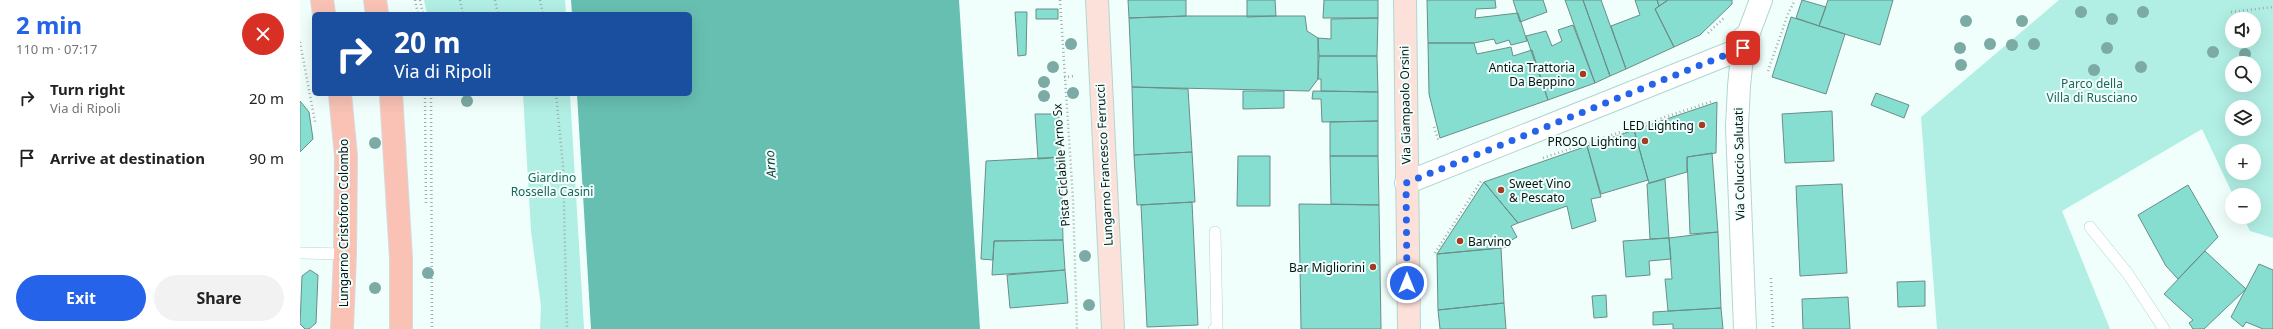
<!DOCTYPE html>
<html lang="en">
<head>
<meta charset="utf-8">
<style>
	body { margin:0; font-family:"Noto Sans",sans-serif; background:#f2f2f2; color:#222; height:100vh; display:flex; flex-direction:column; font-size:15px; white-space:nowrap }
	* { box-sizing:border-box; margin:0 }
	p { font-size:13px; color:#767676 }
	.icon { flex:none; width:22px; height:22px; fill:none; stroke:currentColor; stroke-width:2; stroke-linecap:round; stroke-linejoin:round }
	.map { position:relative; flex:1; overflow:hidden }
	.details { display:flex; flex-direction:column; background:#fff; width:300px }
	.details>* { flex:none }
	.banner { position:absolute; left:12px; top:12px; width:380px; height:84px; border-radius:6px; box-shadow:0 4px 16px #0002; background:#1a4fa0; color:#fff; overflow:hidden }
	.fabs { position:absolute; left:1925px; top:12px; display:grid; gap:8px }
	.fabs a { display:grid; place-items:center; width:36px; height:36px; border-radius:50%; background:#fff; box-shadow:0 4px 16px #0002; font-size:20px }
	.pin { position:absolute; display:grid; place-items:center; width:34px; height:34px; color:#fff; margin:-17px; border-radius:8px; box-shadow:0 2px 6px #0006 }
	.me { position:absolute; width:44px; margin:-22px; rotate:0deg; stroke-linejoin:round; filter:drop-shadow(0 0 3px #0008) }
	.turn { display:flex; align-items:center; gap:14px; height:84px; padding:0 16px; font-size:18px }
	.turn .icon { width:52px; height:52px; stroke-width:2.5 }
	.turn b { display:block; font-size:28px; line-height:34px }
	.round { display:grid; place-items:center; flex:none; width:42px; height:42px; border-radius:21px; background:#f2f2f2 }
	.headline { display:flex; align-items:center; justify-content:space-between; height:68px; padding:0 16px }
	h1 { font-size:24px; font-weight:700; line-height:30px; color:#2563eb }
	.button { display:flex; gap:8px; margin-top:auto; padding:8px 16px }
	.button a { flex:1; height:46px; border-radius:24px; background:#2563eb; color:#fff; font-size:16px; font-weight:700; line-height:46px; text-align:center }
	.button a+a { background:#f2f2f2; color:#222 }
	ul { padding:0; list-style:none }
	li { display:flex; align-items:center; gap:12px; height:60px; padding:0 16px }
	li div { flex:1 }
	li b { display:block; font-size:15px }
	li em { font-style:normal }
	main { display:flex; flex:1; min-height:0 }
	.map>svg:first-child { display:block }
	.green { fill:#b1eee3; fill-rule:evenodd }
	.water { fill:#67bfb2 }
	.building { fill:#85ded0; stroke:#6b8d87 }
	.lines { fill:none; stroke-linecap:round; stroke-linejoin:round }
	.lane-casing { stroke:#b2d7d0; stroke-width:12 }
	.street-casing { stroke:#b2d7d0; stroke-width:24 }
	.secondary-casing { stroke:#b2d7d0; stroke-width:24 }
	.primary-casing { stroke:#d7d9d9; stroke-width:24 }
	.path { stroke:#9eacaa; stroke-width:2.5; stroke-dasharray:1 3; stroke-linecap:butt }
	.lane { stroke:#fff; stroke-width:11 }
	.street { stroke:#fff; stroke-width:22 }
	.secondary { stroke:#fce0da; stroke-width:22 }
	.primary { stroke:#f9c2b5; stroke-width:22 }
	.tree { fill:#7caaa4 }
	.route { stroke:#2563eb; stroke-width:7; stroke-dasharray:0 12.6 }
	.poi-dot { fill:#a43c22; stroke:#f0fffc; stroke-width:1.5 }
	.labels { text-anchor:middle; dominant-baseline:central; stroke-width:4; stroke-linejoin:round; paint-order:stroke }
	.poi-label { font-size:12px; fill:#071412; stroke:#f0fffc; text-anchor:end }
	.park-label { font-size:12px; fill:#1e655c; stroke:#f0fffc }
	.street-label { font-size:12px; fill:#071412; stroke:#f0fffc }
	.water-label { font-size:13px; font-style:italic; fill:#133d38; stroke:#f0fffc }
</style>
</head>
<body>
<main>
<section class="details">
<div class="headline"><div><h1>2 min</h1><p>110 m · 07:17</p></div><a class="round" style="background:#d93025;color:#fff"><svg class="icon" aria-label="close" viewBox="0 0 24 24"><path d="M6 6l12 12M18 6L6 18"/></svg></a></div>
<ul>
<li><svg class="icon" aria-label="right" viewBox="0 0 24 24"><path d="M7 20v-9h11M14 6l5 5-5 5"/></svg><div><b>Turn right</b><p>Via di Ripoli</p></div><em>20 m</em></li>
<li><svg class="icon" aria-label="arrive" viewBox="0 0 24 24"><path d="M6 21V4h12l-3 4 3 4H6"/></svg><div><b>Arrive at destination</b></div><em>90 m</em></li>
</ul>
<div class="button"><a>Exit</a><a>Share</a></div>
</section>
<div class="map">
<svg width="1973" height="329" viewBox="0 0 1973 329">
	<rect width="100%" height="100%" fill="#f0fffc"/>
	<path class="green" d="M124,0H265L266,14H127Z
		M1759,0H1973V238L1950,231L1943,217H1954V195H1933L1902,129L1762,211L1810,329H1637L1621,117ZM1932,19H1954V41H1932ZM1932,63H1954V85H1932ZM1932,107H1954V129H1932ZM1932,151H1954V173H1932Z
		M223,94H270L284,329H240L241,306L231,231Z"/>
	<path class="water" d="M271,0H659L680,329H291L277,94H390V14H272Z"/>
	<path class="building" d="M828,0H886V16L829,18Z
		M947,0H975L976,16L947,17Z
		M1024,0H1078V18H1023Z
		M1127,0H1195L1196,8L1176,9L1175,18L1218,13L1227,41L1211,45L1209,40L1196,44L1194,39L1174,43H1128Z
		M1213,0H1243L1247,12L1220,22Z
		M1265,0H1283L1310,76L1295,83Z
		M1283,0H1301L1326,69L1310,76Z
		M1335,0H1357L1359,6L1355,9L1374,47L1326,69L1311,26L1340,15Z
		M1357,0H1368L1359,6Z
		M1368,0H1432V4L1400,35L1374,47L1355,9Z
		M1502,0L1526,7L1519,26L1496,18Z
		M1528,0H1593L1580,45L1519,26Z
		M736,9H758V19H736Z
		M715,12H727L726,55L718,56Z
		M886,16H1005L1007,31L1018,38V79L1009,91L832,87L829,18Z
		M1491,17L1545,34L1526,94L1472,77Z
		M1078,18L1077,56H1019L1018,38L1031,39V19Z
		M1273,25L1295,83L1248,100L1226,36L1246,31L1252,46L1262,41L1258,30Z
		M1128,43H1174L1177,54L1211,47L1213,56L1232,50L1248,100L1140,138L1129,94Z
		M1019,56H1077L1078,92L1021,91V79H1018Z
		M832,87L888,89L892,152L834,155Z
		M943,91H984V108L943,109Z
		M1013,91L1078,92V121L1022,122L1021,99H1012Z
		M1576,93L1609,105L1604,118L1571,105Z
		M0,101L9,112L13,139L0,152Z
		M1417,102L1416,153L1387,157V172L1349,183L1334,130Z
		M1532,111L1534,161L1485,163L1482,114Z
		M735,114H759L761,157L738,159Z
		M1078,121V156H1030V122Z
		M1334,130L1348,180L1301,194L1287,146Z
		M1287,146L1301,197L1291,199L1296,221L1272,229L1267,206L1218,223L1184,182Z
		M892,152L895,202L837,205L834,155Z
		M1412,153L1418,232L1390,234L1387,157Z
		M938,156H970V206H937Z
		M1030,156H1078L1079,205L1031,204Z
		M761,157L763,240L694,241L693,260L681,259L686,161Z
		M1365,179L1369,238L1350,239L1347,184Z
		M1184,182L1218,223L1211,226L1217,237L1208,242L1210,247L1137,254Z
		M1542,184L1547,273L1500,276L1496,186Z
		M1888,185L1918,237L1878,279L1866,266L1838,215Z
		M892,202L898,325L847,327L841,205Z
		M999,204L1079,205L1081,329H1001Z
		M1418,232L1421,308L1368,311L1365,279H1372L1369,238Z
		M1369,238L1371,259L1349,261L1350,275L1326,277L1323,241Z
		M763,240L765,270L692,275L694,241Z
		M1201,248L1204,303L1138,310L1137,254Z
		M1905,251L1946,289L1904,329H1893L1889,323L1893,320L1864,294Z
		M1959,264L1973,270V329H1963L1946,322L1943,327L1931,317Z
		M10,270L18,275L16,323L9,329H5L0,324L2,276Z
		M765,270L768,303L710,308L707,275Z
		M1625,281V306L1598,307L1597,282Z
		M1306,295L1307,317L1294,318L1292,296Z
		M1548,297L1550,329H1503L1502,299Z
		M1204,303L1206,329H1140L1138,310Z
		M1421,308L1423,329H1373V324L1353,325V312Z"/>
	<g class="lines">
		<defs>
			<path id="lane" d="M1790,227L1828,274L1864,329
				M0,253L45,254
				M914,329L917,327L915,232"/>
			<path id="street" d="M1444,37L1439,86L1437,127L1445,329
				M1106,183L1443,48L1461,0"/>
			<path id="secondary" d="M797,0L813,329
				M1105,0L1109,329"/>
			<path id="primary" d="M22,0L24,14
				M75,0L77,14
				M40,94L46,156L45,254L42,329
				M91,94L101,258V329"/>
		</defs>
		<use href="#lane" class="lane-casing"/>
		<use href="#street" class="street-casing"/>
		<use href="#secondary" class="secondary-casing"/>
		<use href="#primary" class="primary-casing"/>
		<path class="path" d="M115,0L118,14
			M120,0L123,14
			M160,0L163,14
			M195,0L198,14
			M240,0L243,14
			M760,0L773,199L777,329
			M1931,12L1973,7
			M1408,33L1425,17
			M0,42L15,122
			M1468,71L1488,14L1495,0
			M764,77L775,76
			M125,94L126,205
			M131,94L132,329
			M256,94L263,166L267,329
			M1134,127L1139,142
			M1243,158L1413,101
			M1135,253L1181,181
			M1471,278L1473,329"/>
		<use href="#lane" class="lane"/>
		<use href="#street" class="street"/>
		<use href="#secondary" class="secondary"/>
		<use href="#primary" class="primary"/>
	</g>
	<g class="tree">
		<circle cx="1781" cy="12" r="6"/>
		<circle cx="1843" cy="12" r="6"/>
		<circle cx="1812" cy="19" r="6"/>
		<circle cx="1666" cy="21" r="6"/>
		<circle cx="1722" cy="21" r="6"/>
		<circle cx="771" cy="44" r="6"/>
		<circle cx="1690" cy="44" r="6"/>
		<circle cx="1734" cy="44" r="6"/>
		<circle cx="1712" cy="45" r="6"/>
		<circle cx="1660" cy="48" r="6"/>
		<circle cx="1807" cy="48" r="6"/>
		<circle cx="1913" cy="52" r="6"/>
		<circle cx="1945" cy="54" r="6"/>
		<circle cx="1661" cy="65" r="6"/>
		<circle cx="753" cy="67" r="6"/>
		<circle cx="1841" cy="67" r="6"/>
		<circle cx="1794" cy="70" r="6"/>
		<circle cx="744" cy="82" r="6"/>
		<circle cx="773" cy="93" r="6"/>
		<circle cx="744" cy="96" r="6"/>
		<circle cx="167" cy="101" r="6"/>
		<circle cx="75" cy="143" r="6"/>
		<circle cx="785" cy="256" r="6"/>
		<circle cx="128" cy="273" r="6"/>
		<circle cx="75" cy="288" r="6"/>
		<circle cx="789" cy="305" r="6"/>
	</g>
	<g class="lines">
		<path class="route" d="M1107,283L1106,183L1443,48"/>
	</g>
	<g class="poi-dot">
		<circle cx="1283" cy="74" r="4"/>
		<circle cx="1402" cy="125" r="4"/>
		<circle cx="1345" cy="141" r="4"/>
		<circle cx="1201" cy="190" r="4"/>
		<circle cx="1160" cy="241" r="4"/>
		<circle cx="1073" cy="267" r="4"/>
	</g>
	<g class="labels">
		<g class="poi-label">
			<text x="1275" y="67">Antica Trattoria<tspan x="1275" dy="14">Da Beppino</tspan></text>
			<text x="1394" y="125">LED Lighting</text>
			<text x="1337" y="141">PROSO Lighting</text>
			<text x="1209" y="183" text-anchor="start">Sweet Vino<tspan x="1209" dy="14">&amp; Pescato</tspan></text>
			<text x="1168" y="241" text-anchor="start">Barvino</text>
			<text x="1065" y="267">Bar Migliorini</text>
		</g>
		<g class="park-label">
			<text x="1792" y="83">Parco della<tspan x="1792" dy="14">Villa di Rusciano</tspan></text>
			<text x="252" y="177">Giardino<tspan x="252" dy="14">Rossella Casini</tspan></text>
		</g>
		<g class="street-label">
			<text transform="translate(1105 105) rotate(-91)">Via Giampaolo Orsini</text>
			<text transform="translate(1439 164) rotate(-91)">Via Coluccio Salutati</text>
			<text transform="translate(761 165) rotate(-94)">Pista Ciclabile Arno Sx</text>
			<text transform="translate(804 165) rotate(-93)">Lungarno Francesco Ferrucci</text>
			<text transform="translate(43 223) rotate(-90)">Lungarno Cristoforo Colombo</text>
		</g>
		<g class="water-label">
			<text transform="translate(470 164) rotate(-94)">Arno</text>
		</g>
	</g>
</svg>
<div class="fabs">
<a><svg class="icon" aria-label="sound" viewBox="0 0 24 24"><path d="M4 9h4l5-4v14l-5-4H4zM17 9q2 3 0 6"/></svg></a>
<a><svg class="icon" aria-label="search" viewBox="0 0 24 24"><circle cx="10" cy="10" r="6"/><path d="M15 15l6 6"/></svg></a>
<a><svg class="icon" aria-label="layers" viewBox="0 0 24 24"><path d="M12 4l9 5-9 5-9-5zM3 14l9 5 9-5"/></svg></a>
<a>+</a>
<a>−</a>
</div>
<div class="pin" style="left:1443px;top:48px;background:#d93025"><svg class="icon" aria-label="arrive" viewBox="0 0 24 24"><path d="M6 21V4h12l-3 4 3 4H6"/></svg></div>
<svg class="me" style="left:1107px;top:283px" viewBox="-20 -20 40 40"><circle r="17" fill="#2563eb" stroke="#fff" stroke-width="3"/><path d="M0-11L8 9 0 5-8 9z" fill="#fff"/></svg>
<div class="banner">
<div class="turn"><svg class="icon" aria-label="right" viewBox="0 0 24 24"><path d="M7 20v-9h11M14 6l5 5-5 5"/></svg><div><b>20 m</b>Via di Ripoli</div></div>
</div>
</div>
</main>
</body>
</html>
